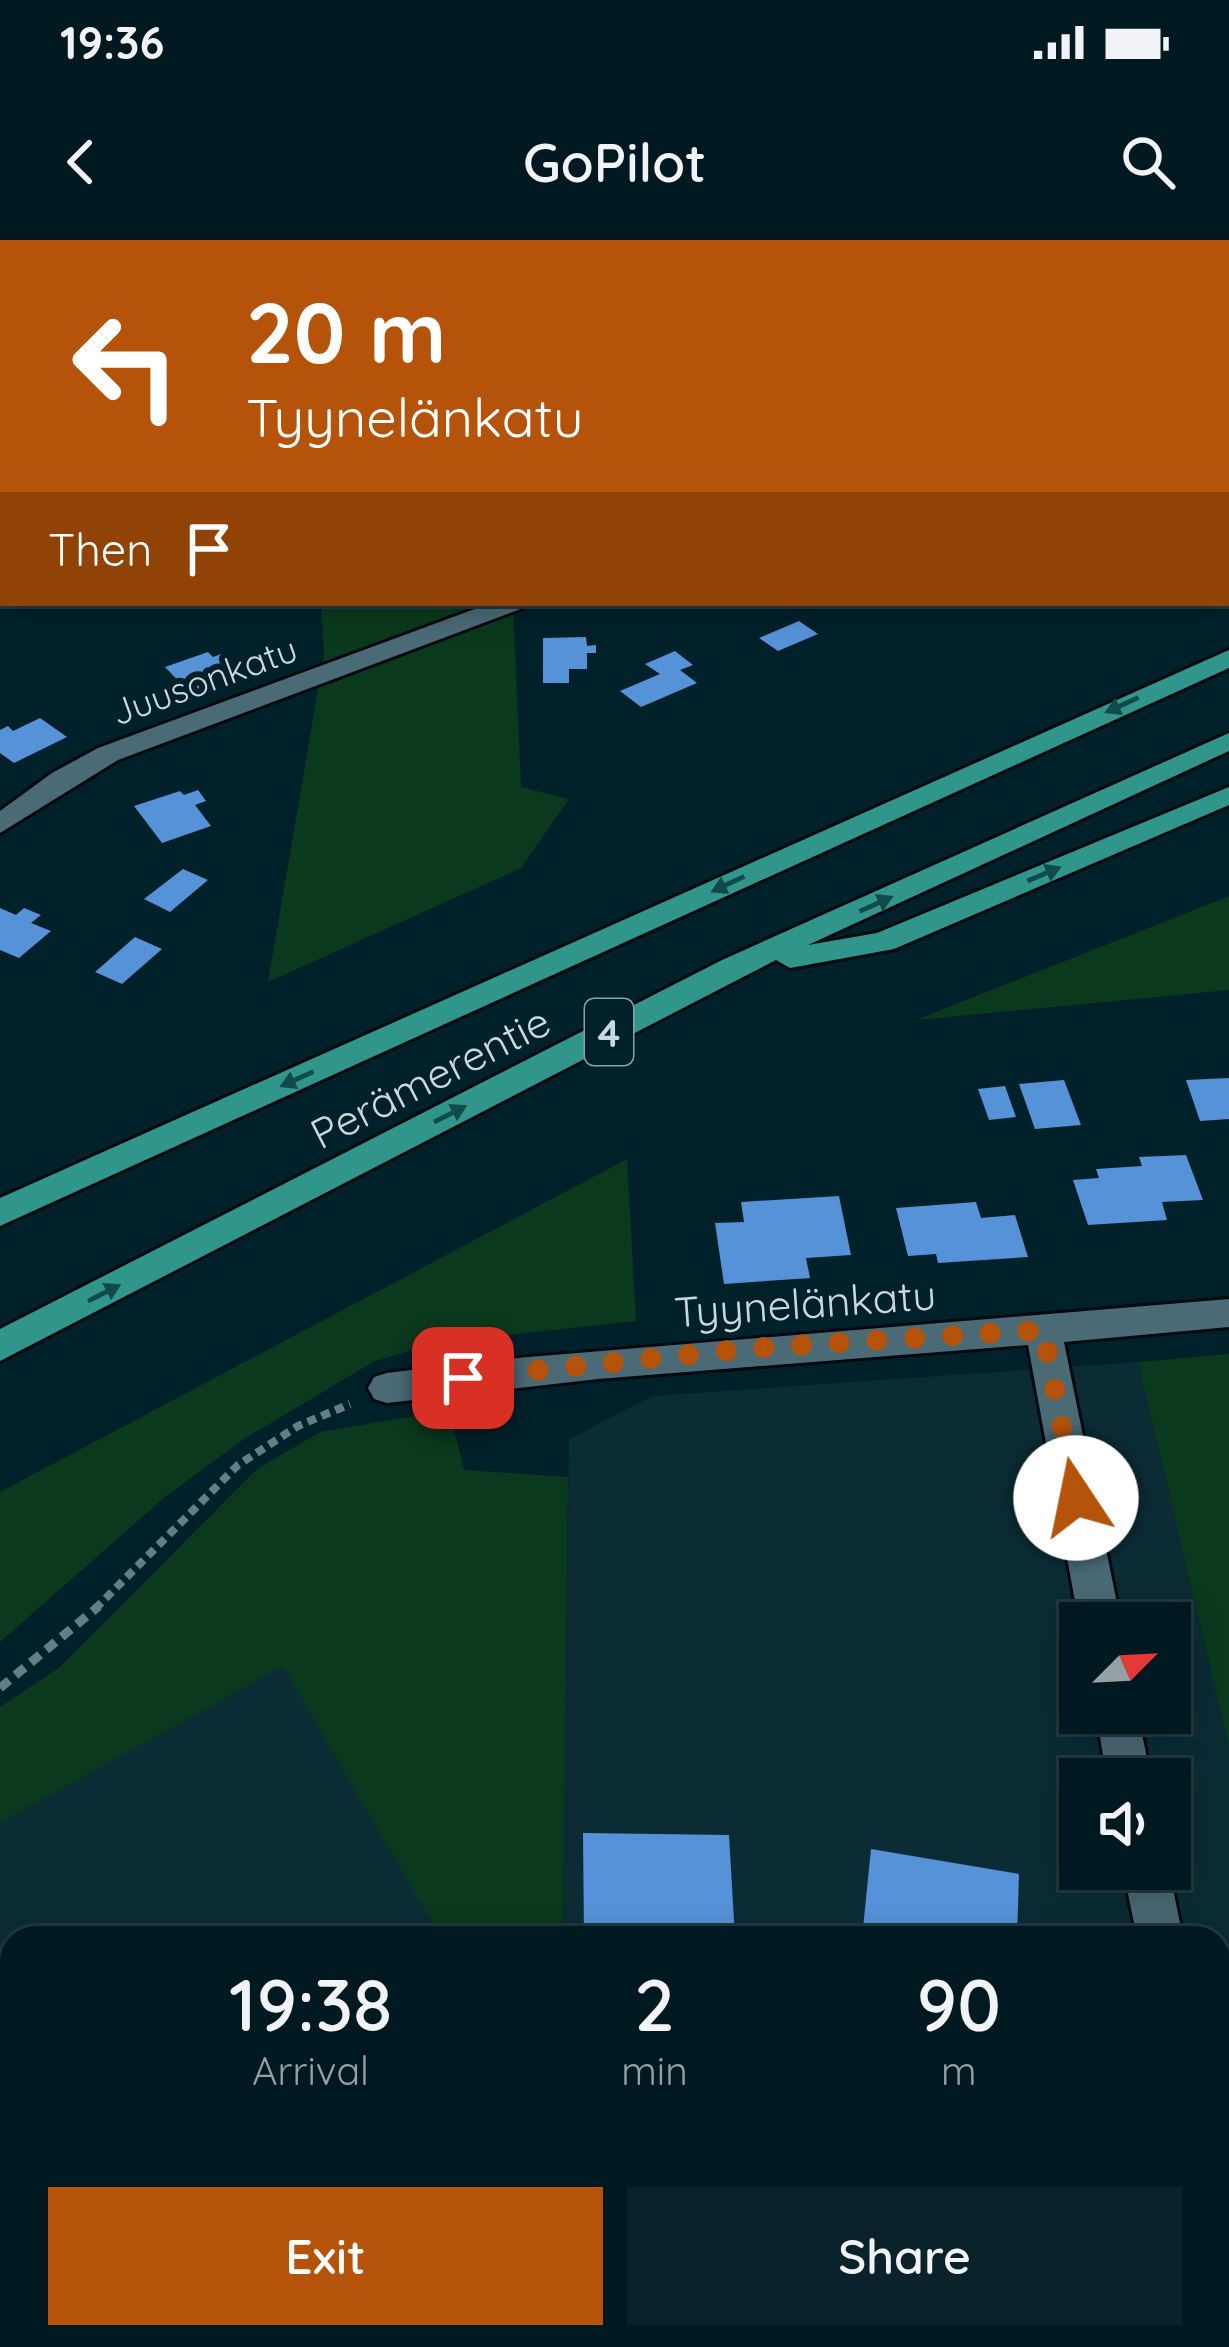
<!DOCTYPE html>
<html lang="en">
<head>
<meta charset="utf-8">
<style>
	body { margin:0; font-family:Quicksand,sans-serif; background:#0a2229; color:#f1f3f6; height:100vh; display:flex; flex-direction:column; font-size:45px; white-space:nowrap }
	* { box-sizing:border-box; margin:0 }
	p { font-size:39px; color:#95a0a5 }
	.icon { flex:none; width:66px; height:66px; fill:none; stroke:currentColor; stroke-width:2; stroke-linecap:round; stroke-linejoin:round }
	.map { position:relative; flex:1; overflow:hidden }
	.details { position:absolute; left:0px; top:1686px; width:1230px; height:423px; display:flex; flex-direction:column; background:#001920; border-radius:36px 36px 0 0; box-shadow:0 6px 30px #0003,0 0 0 3px #22383e }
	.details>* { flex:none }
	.banner { position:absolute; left:0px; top:0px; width:1230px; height:366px; box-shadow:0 6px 30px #0003,0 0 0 3px #22383e; background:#b45309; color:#fff; overflow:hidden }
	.needle { width:78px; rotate:66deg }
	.tools { position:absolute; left:1059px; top:1362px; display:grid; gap:24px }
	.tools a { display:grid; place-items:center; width:132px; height:132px; border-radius:0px; background:#001920; box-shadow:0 6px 30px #0003,0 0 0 3px #22383e; font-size:60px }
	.pin { position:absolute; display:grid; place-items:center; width:102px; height:102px; color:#fff; margin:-51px; border-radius:24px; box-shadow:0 6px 18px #0006 }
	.me { position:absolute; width:132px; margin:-66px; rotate:349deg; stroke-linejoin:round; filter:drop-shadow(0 0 9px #0008) }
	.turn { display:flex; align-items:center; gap:42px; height:252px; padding:0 48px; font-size:54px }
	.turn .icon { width:156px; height:156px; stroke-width:2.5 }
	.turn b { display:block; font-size:84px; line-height:102px }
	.then { display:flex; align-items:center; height:114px; padding:0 48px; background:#0003; gap:24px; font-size:45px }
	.eta { display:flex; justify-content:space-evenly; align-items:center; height:204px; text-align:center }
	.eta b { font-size:72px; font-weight:600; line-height:84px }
	.cta { display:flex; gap:24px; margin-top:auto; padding:24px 48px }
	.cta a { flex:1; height:138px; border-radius:0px; background:#b45309; color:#fff; font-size:48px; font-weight:600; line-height:138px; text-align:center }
	.cta a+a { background:#0a2229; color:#f1f3f6 }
	.status { display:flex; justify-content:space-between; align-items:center; height:84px; padding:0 60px; background:#001920; direction:ltr }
	.status svg { height:33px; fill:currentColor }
	header { display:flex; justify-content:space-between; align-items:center; height:156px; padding:0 48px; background:#001920; font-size:54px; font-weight:600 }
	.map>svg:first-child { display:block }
	.built { fill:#0b2c35; fill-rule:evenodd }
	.green { fill:#0b391d }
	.building { fill:#5592d7 }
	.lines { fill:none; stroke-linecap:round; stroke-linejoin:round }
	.minor-casing { stroke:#000a10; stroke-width:6 }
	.secondary-casing { stroke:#000a10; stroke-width:6 }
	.motorway-casing { stroke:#000a10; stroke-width:6 }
	.path-far2 { stroke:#657e85; stroke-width:4.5; stroke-dasharray:6 3; stroke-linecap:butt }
	.path-far1 { stroke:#657e85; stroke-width:8; stroke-dasharray:9 6; stroke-linecap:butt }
	.path { stroke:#657e85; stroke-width:9; stroke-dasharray:12 8; stroke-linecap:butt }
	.minor { fill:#4a6a75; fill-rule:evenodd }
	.secondary { fill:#42777c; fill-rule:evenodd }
	.motorway { fill:#30968c; fill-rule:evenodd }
	.rail { stroke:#5e777f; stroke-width:6; stroke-dasharray:10 6; stroke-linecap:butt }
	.oneway { fill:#114a4c }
	.route { stroke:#b45309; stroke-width:21; stroke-dasharray:0 37.8 }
	.labels { text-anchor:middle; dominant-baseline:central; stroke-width:12; stroke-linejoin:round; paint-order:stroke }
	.far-street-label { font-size:36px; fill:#c7d8de; stroke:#00212a }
	.shield { fill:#00212a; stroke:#8ba1a8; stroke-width:3 }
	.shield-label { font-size:39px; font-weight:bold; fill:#c7d8de }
	.street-label { font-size:42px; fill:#c7d8de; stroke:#00212a }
</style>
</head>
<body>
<div class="status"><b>19:36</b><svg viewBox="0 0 49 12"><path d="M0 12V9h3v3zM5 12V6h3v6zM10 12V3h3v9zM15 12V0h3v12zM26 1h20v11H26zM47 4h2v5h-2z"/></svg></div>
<header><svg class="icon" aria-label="back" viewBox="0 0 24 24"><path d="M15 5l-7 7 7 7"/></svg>GoPilot<svg class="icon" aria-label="search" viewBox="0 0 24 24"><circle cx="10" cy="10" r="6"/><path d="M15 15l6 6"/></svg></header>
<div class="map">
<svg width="1229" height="2107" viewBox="0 0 1229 2107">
	<rect width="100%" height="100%" fill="#00212a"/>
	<path class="built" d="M1138,1122L1229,1508V2107H0V1583L283,1425L441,1698H12V2097H1218V1698H563L569,1199L652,1156ZM1080,1383H1170V1473H1080ZM1080,1539H1170V1629H1080Z"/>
	<path class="green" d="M321,363H513L521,547L569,559L521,628L268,742L324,414Z
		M1229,656V750L916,780Z
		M627,919L636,1081L441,1102L375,1121L244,1199L165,1257L0,1402V1252Z
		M1229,1114V1508L1138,1122Z
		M449,1170L464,1230L568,1237L563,1698H441L283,1426L0,1583V1467L60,1427L257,1229L320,1192Z"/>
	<path class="building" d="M799,381L818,394L778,411L759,398Z
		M586,397L587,406L596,405V413H587V429H569V443H543V398Z
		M675,411L693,425L680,430L697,443L641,467L620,451L660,434L645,424Z
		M208,412L213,417L224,413L232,420L219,425L236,441L194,457L165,427Z
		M40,478L67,497L14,523L0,513V490L8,486L13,491Z
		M198,550L206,561L195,565L211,586L162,603L134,566L180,551L184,555Z
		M183,629L208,640L170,672L144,659Z
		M0,668L16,675L24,668L41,675L31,683L51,691L19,718L0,710Z
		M135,697L162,709L122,744L95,732Z
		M1229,838V879L1200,881L1186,840Z
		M1064,840L1081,885L1035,889L1019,844Z
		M1005,846L1016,877L989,880L978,849Z
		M1186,915L1203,960L1162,962L1167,980L1088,985L1073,940L1099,938L1096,929L1142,926L1139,917Z
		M839,956L851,1015L806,1018L810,1038L724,1044L715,983L744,982L741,962Z
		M976,962L981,978L1015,975L1028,1017L938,1023L936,1014L908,1016L896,968Z
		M583,1593L729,1595L735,1698H584Z
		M871,1609L1019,1634L1017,1698H862Z
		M679,2097L699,2105L700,2097H883L881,2107H676Z"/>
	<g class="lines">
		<defs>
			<path id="minor" d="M921,0H954L919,3Z
				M3,245V259L0,260V246Z
				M491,363H527L523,368L118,520L0,593V571L52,533L98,508Z
				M1229,1059V1087L1064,1102L1121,1383H1079L1028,1105L598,1139L387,1163L374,1159L368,1148L374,1137L387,1133L492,1120Z
				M1096,1473H1138L1151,1539H1107Z
				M1123,1629H1169L1183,1698H1137Z
				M1218,1957L1229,1961V2062L1218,2057Z"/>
			<path id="secondary" d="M165,0H194L163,3Z
				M3,39V51L0,52V40Z"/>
			<path id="motorway" d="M1229,410V428L0,986V958Z
				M1229,493V511L808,705L877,693L1229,547V565L894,709L790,728L776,720L0,1121V1089L722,720Z"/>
		</defs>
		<use href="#minor" class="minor-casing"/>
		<use href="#secondary" class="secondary-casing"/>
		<use href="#motorway" class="motorway-casing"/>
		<path class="path-far2" d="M81,3L93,0"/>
		<path class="path-far1" d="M95,1369L238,1225L298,1186L350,1164"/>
		<path class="path" d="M0,1448L99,1366
			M1170,1575L1180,1608
			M1218,1786L1229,1838
			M529,2107L530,2097"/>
		<use href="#minor" class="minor"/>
		<use href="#secondary" class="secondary"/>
		<use href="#motorway" class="motorway"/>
		<path class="rail" d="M265,3L278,0
			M333,3L345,0"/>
	</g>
	<defs><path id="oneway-solid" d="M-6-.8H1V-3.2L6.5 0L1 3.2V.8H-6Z" transform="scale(3)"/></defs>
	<g class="oneway">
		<use href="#oneway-solid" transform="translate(1122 465) rotate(156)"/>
		<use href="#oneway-solid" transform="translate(1044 634) rotate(-23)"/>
		<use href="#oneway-solid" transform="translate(728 644) rotate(155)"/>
		<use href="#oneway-solid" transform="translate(876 664) rotate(-24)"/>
		<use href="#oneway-solid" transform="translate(297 839) rotate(156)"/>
		<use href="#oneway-solid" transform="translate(450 874) rotate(-27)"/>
		<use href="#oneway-solid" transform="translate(104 1053) rotate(-27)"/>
	</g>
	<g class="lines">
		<path class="route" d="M463,1138L754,1108L1043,1090L1076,1258"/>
	</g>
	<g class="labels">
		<g class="far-street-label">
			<text transform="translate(204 440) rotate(-20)">Juusonkatu</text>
		</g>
		<rect class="shield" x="585" y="759" width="48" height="66" rx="9"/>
		<g class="shield-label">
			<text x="609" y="792">4</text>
		</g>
		<g class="street-label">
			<text transform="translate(430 837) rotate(-27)">Perämerentie</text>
			<text transform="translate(805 1063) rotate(-4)">Tyynelänkatu</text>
		</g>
	</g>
</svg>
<div class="tools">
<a><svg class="needle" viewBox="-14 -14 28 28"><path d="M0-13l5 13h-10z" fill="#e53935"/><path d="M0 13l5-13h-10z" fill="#95a0a5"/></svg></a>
<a><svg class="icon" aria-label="sound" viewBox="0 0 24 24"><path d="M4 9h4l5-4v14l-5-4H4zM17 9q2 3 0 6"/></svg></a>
</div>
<div class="pin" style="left:463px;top:1138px;background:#d93025"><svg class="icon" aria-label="arrive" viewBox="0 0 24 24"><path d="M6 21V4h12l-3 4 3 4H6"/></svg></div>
<svg class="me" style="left:1076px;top:1258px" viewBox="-20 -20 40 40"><circle r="19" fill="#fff"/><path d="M0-13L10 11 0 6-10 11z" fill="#b45309"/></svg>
<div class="banner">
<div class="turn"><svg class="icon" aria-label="left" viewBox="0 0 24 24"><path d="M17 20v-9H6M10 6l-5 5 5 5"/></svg><div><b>20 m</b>Tyynelänkatu</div></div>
<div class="then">Then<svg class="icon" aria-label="arrive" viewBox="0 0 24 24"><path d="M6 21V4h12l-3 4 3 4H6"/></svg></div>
</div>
<section class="details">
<div class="eta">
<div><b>19:38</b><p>Arrival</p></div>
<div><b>2</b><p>min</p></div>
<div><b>90</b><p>m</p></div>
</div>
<div class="cta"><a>Exit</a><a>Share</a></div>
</section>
</div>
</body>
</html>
